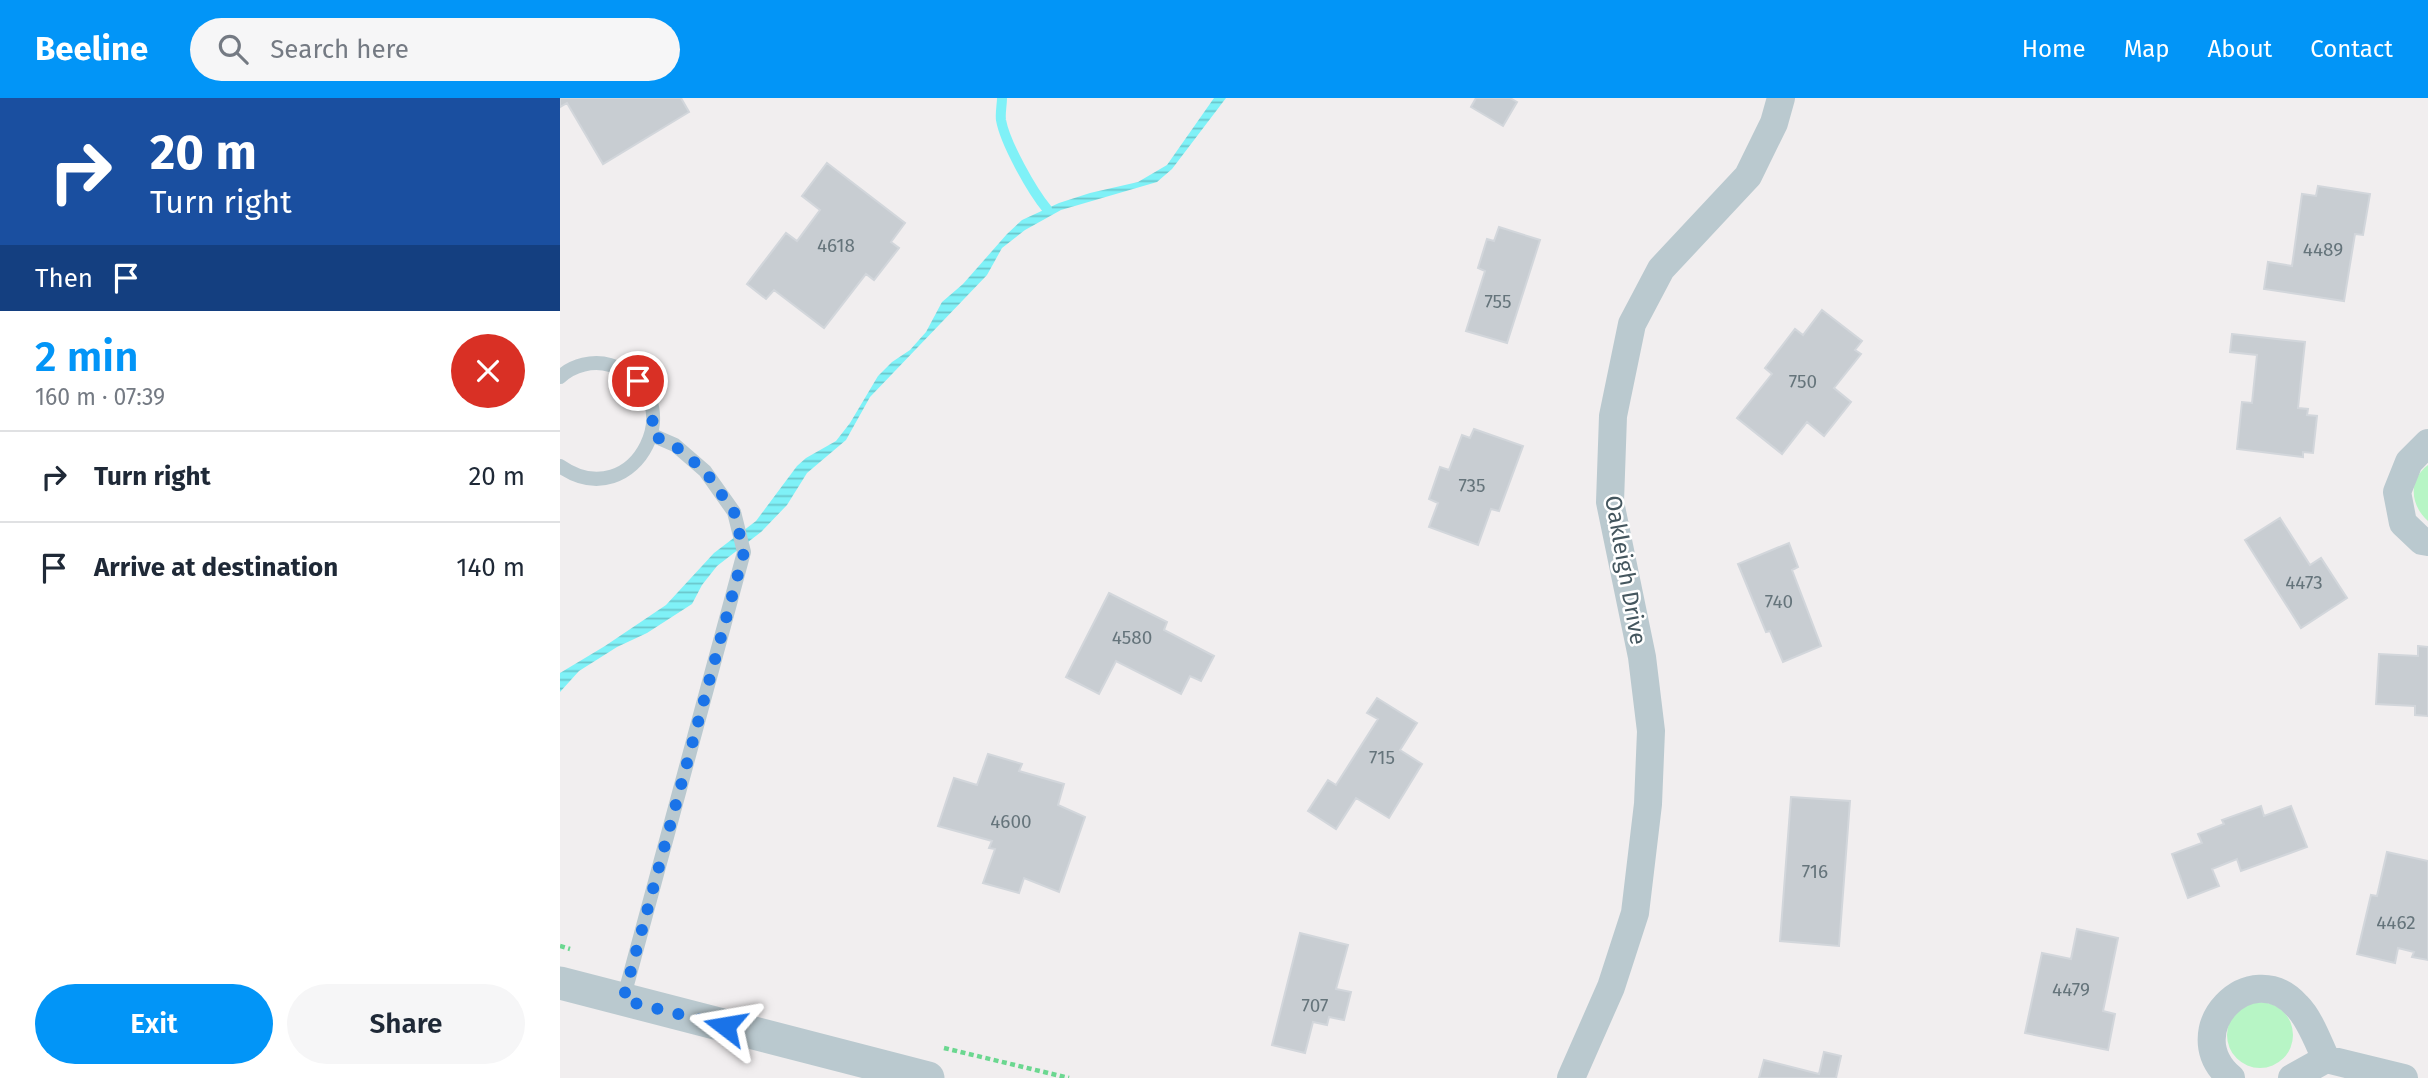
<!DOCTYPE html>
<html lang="en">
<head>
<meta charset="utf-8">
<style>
	body { margin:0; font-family:"Fira Sans",sans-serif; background:#f6f6f7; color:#1f2937; height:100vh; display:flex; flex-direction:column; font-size:26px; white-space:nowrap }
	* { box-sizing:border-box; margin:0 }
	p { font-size:23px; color:#747a83 }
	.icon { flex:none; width:38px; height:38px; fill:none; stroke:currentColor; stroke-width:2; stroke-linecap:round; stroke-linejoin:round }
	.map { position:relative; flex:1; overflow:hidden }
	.drawer { display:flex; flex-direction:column; background:#fff; width:560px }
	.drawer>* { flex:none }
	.banner { background:#1a4fa0; color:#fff; overflow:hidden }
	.pin { position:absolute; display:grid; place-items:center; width:60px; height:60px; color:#fff; margin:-30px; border:4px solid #fff; border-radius:50%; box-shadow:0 2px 7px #0007 }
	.me { position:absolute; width:77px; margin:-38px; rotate:284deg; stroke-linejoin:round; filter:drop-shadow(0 0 5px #0008) }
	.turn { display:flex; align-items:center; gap:24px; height:147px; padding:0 35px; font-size:32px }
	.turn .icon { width:91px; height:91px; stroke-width:2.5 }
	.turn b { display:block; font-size:49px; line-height:60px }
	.then { display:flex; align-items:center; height:66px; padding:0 35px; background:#0003; gap:14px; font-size:26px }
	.round { display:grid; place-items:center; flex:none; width:74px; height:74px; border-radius:37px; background:#f6f6f7 }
	.overview { display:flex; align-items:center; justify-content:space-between; height:119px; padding:0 35px }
	h1 { font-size:42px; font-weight:600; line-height:52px; color:#0295f7 }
	.action { display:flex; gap:14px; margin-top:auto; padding:14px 35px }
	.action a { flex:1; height:80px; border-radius:42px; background:#0295f7; color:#fff; font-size:28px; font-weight:600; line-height:80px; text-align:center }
	.action a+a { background:#f6f6f7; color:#1f2937 }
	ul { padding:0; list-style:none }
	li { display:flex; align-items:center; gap:21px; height:91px; padding:0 35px; border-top:2px solid #e0e1e3 }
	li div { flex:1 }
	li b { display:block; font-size:26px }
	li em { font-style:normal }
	header { display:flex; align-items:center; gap:42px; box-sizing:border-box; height:98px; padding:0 35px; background:#0295f7; color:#fff }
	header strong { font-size:33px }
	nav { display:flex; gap:38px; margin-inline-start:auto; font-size:24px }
	.search { width:490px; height:63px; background:#f6f6f7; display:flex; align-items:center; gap:18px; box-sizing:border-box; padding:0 24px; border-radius:38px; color:#747a83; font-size:26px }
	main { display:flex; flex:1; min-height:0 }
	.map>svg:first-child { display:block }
	.green { fill:#b7f5c5 }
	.water { fill:url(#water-rules) }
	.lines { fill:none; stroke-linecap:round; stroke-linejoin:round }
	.stream { stroke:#7ff1f7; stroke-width:10 }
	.building { fill:#c8cdd2; stroke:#d2d6db; stroke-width:2 }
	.path { stroke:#6bd790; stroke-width:4.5; stroke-dasharray:5 3.5; stroke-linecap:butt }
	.service { stroke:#bac9cf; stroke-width:14 }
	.minor { stroke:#bac9cf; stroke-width:28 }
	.tertiary { stroke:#bac9cf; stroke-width:33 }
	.route { stroke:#1a73e8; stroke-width:12; stroke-dasharray:0 21.6 }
	.labels { text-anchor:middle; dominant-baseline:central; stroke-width:5; stroke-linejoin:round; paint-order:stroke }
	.number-label { font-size:19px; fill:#65747b }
	.street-label { font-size:23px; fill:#44565e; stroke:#fff }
</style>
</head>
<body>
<header>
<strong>Beeline</strong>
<div class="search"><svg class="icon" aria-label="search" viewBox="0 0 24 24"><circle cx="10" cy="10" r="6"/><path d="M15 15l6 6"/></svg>Search here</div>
<nav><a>Home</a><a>Map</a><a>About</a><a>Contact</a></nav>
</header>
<main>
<section class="drawer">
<div class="banner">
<div class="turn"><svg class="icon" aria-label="right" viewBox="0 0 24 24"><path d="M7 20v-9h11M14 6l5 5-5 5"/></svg><div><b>20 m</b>Turn right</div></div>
<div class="then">Then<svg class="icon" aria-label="arrive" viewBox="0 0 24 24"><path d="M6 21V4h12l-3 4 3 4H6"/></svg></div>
</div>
<div class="overview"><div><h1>2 min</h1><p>160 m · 07:39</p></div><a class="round" style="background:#d93025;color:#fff"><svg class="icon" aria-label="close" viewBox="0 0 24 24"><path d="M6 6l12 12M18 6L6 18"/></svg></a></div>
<ul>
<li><svg class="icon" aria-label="right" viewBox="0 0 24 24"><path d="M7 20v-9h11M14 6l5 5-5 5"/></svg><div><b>Turn right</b></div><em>20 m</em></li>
<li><svg class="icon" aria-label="arrive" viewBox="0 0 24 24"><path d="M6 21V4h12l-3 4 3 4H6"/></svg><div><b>Arrive at destination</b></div><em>140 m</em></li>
</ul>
<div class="action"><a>Exit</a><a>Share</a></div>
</section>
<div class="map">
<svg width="1868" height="980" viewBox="0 0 1868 980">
	<defs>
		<pattern id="water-rules" width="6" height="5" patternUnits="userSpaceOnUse" patternTransform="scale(1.75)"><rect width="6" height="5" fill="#7ff1f7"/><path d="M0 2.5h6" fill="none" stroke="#6ac6cb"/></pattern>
	</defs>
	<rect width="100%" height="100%" fill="#f1eeef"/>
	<path class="green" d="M1868,367V423C1850,407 1848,382 1868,367Z
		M1667 937a33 33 0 1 1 66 0a33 33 0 1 1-66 0Z"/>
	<path class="water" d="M654,0H666L612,71L597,84L501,112L465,132L442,150L427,177L310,299L286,342L247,375L227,407L201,434L157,468L142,487L132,506L87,535L57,549L19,573L0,594V575L45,548L106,507L154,455L196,423L237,368L246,360L276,343L290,325L318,278L332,264L350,252L366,234L382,204L403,186L447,136L462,122L499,105L530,95L578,84L607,67Z"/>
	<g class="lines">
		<path class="stream" d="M442,0C442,7 440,15 441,22C445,45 472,93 487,111"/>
	</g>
	<path class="building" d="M0,0H121L129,14L43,66L7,5L0,9Z
		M916,0H950L957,4L943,28L911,9Z
		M267,65L345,125L331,144L339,150L314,182L306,176L264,230L214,192L206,201L187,186L226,135L237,143L260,112L242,98Z
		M1758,88L1810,96L1803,137L1795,136L1784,203L1704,191L1708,164L1732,168L1742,96L1756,98Z
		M939,129L980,142L947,245L906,233L925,173L918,170L927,141L934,143Z
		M1262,212L1302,243L1295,252L1301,256L1274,290L1291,304L1264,338L1247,324L1222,356L1177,320L1212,276L1205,270L1235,231L1243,237Z
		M1672,236L1745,244L1738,310L1748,311L1747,317L1757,318L1753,355L1743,354V359L1677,351L1682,304L1692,305L1697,257L1670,254Z
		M914,331L963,348L939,413L931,411L918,447L869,429L878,405L869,401L880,369L889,372L902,337L910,340Z
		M1720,420L1750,467L1761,460L1787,500L1741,530L1685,442Z
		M1229,445L1238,469L1232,472L1261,548L1223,564L1210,533L1206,534L1178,466Z
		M549,495L607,524L604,532L654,558L641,583L630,578L621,596L556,563L539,596L506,579Z
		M1858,548L1868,549V618L1855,617V608L1816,606L1819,556L1858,558Z
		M817,600L857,625L840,652L862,666L829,720L796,700L776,731L748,713L768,682L776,687L818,621L807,615Z
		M428,656L462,666L459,673L504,686L498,707L525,719L499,794L464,780L459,795L423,785L435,751L429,750L432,743L378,728L394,680L417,687Z
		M1231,699L1290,703L1279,848L1220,843Z
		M1701,708L1704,718L1731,708L1747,749L1681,773L1677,761L1652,771L1659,788L1628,800L1612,756L1642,745L1638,736L1664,726L1662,722Z
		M1827,754L1868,763V862L1852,859L1854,854L1838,850L1835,865L1797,856L1811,797L1817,798Z
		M1517,831L1558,840L1543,913L1555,916L1548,952L1465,935L1482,855L1511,861Z
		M740,835L788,847L776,891L791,894L784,922L769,919L767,927L753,924L745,955L712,947Z
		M1264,954L1281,958L1276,980H1199L1204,962L1259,976Z"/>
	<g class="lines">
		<path class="path" d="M0,848L10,851
			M384,950L509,980"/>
		<path class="service" d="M0,279C13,267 33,262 50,267C138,294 76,421 0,368
			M63,902L184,454L174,414L145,373L115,347L92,337"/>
		<path class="minor" d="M1868,345L1849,364L1837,394L1843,425L1862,443L1868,444
			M1766,961L1844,980
			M1011,980L1051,889L1075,815L1088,706L1091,633L1082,559L1050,404L1053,318L1072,226L1101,171L1188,78L1214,25L1221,0
			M1671,980C1616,933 1691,856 1737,908C1750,921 1758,944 1766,961L1732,980"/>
		<path class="tertiary" d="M0,885L368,980"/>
	</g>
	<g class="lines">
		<path class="route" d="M78,283C91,301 94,315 92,337L115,348L145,373L174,414L184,454L63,902L165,928"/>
	</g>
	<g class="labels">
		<g class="number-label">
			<text x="276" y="147">4618</text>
			<text x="1763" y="151">4489</text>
			<text x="938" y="203">755</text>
			<text x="1243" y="283">750</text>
			<text x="912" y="387">735</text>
			<text x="1744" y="484">4473</text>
			<text x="1219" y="503">740</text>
			<text x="572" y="539">4580</text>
			<text x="822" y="659">715</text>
			<text x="451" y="723">4600</text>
			<text x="1255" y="773">716</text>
			<text x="1836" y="824">4462</text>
			<text x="1511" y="891">4479</text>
			<text x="755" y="907">707</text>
		</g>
		<g class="street-label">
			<text transform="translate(1066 472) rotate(80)">Oakleigh Drive</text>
		</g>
	</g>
</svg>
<div class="pin" style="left:78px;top:283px;background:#d93025"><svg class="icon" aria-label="arrive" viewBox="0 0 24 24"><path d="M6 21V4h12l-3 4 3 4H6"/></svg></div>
<svg class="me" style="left:165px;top:928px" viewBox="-20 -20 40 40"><path d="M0-17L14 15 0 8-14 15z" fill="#1a73e8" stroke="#fff" stroke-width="4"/></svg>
</div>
</main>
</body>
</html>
